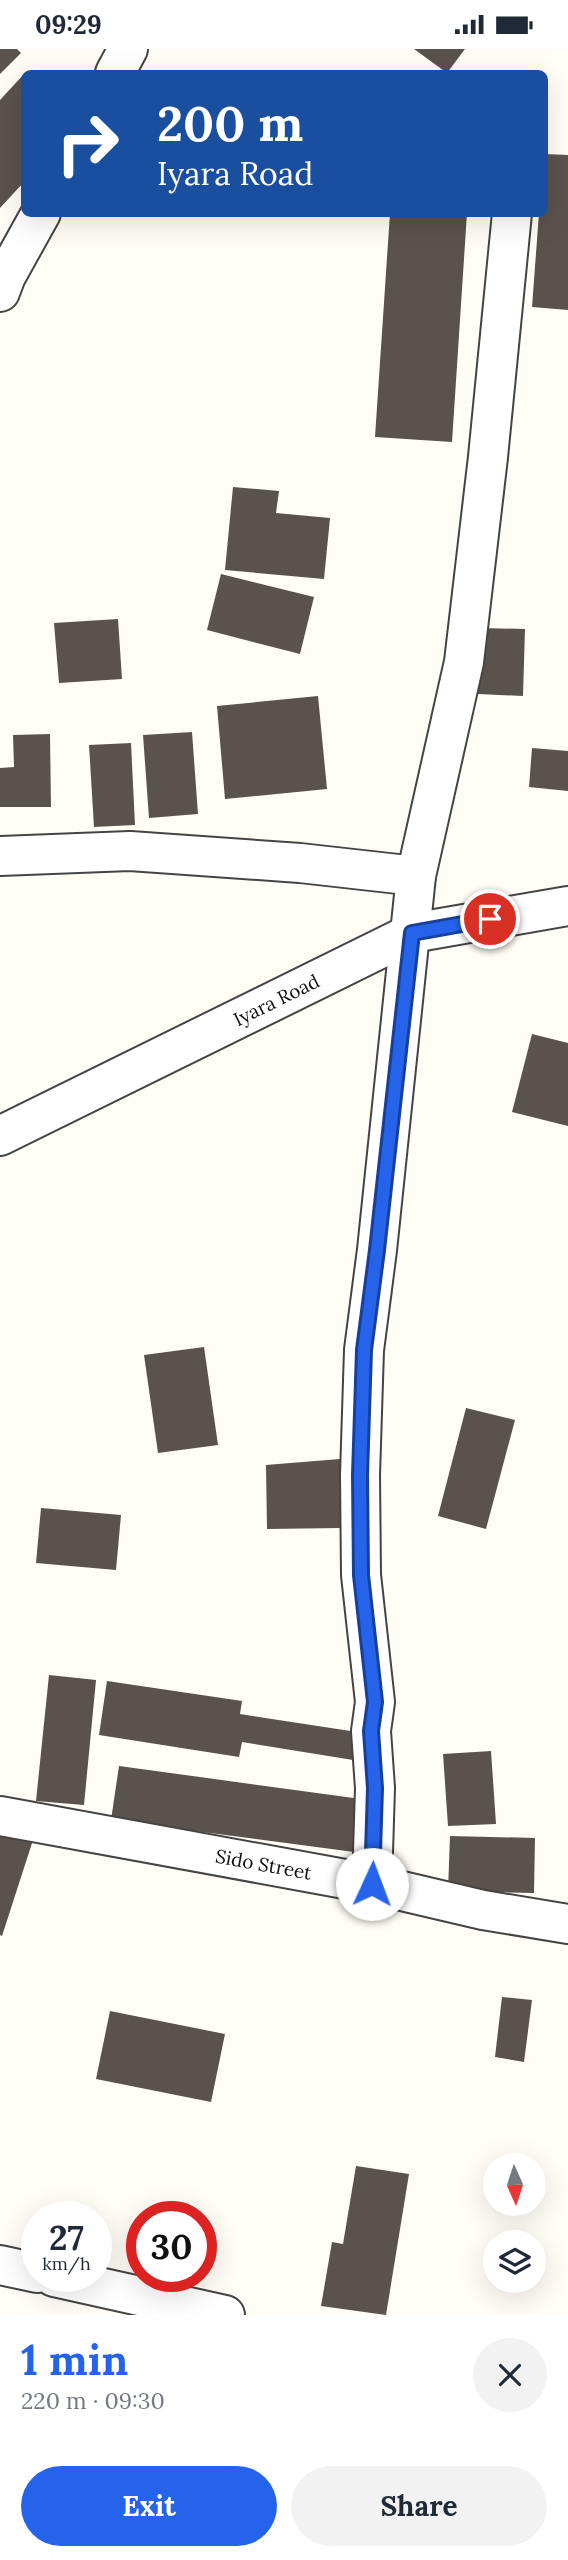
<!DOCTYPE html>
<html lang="en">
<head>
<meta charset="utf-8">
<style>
	body { margin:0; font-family:Lora,serif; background:#f2f2f3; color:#1f2937; height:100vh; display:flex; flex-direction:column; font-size:26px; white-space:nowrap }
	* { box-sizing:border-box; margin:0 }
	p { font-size:23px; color:#747a83 }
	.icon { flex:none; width:38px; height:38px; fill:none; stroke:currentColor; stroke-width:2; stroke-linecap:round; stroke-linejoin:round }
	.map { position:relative; height:2266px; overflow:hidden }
	.drawer { display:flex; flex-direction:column; background:#fff; flex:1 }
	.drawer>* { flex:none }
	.guide { position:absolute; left:21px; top:21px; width:527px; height:147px; border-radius:10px; box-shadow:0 7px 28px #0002; background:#1a4fa0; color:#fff; overflow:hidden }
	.needle { width:46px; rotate:177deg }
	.fabs { position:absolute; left:483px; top:2104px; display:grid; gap:14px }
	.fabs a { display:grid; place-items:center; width:63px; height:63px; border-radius:50%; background:#fff; box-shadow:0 7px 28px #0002; font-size:35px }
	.speed { position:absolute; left:21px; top:2152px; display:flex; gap:14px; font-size:35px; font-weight:700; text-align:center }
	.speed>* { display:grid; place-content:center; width:91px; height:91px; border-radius:50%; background:#fff; box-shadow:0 7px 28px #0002; line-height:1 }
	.speed small { font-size:18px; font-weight:400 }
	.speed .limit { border:10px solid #d22; background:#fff; color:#111 }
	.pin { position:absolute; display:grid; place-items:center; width:60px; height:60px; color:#fff; margin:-30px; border:4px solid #fff; border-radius:50%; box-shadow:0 2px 7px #0007 }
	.me { position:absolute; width:77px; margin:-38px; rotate:2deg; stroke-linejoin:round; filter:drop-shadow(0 0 5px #0008) }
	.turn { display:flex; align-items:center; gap:24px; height:147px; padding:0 21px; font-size:32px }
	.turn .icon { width:91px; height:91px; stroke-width:2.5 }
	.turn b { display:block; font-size:49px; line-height:60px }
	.round { display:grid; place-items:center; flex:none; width:74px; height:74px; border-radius:37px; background:#f2f2f3 }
	.summary { display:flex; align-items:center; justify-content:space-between; height:119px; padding:0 21px }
	h1 { font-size:42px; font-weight:700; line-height:52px; color:#2563eb }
	.action { display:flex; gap:14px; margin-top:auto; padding:14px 21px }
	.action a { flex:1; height:80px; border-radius:42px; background:#2563eb; color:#fff; font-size:28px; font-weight:700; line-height:80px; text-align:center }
	.action a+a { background:#f2f2f3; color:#1f2937 }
	.status { display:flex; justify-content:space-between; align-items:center; height:49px; padding:0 35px; background:#fff; direction:ltr }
	.status svg { height:19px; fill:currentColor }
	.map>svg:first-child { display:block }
	.building { fill:#5a524d }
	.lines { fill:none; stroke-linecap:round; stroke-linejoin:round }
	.minor-casing { stroke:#444; stroke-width:42 }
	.minor { stroke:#fff; stroke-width:38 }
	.route-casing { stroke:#184099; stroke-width:18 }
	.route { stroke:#2563eb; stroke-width:12 }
	.labels { text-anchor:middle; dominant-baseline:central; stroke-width:7; stroke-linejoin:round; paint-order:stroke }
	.street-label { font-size:19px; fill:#111; stroke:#fff }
</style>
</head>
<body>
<div class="status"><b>09:29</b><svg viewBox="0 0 49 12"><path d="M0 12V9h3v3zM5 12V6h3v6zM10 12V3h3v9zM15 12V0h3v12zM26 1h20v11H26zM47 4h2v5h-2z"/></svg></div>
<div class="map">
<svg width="568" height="2266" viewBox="0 0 568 2266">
	<rect width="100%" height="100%" fill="#fffdf5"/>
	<path class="building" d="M0,0H17L21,4L0,25Z
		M414,0H465L447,24Z
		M24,25V133L0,159V51Z
		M544,105L568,106V261L532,258L539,164H544Z
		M390,164H467L452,393L375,388Z
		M233,438L279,442L276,464L330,469L324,530L225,521Z
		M221,525L314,548L300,605L207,581Z
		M118,570L122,630L59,634L54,574Z
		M480,579L525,580L523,647L478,645Z
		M318,647L327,740L225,750L217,657Z
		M192,683L198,765L149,769L143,686Z
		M50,685L51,758H0V719L14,718L13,686Z
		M131,694L135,776L94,778L89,696Z
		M532,699L568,702V742L529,738Z
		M532,985L568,994V1077L512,1063Z
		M204,1298L218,1396L158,1404L144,1306Z
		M466,1359L515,1371L486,1480L438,1467Z
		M340,1410L341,1479L267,1480L266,1416Z
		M41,1459L121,1466L116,1521L36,1514Z
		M49,1626L96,1631L84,1756L36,1752Z
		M107,1632L242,1652L240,1665L357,1683L353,1711L242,1693L239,1708L99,1686Z
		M491,1702L496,1775L448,1777L443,1705Z
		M119,1717L361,1750L354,1803L111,1771Z
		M0,1783L33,1791L2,1887L0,1886Z
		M450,1787L535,1789L534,1844L448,1842Z
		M502,1948L532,1951L524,2013L495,2008Z
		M110,1962L225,1985L211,2053L96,2030Z
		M356,2117L409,2125L386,2266L321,2257L332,2193L343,2195Z"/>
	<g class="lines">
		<defs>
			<g id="minor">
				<path d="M115,24L128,0"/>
				<path d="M0,243L6,227L41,164"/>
				<path d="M0,807L130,802L300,814L416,827"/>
				<path id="s1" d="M0,1087L412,884L568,857"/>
				<path id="s2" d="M0,1767L372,1835L483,1861L568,1875"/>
				<path d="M372,1835L375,1739L371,1682L375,1653L361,1526L360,1426L364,1301L377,1201L416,827L464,613L488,408L512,164"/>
				<path d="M0,2216L37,2224"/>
				<path d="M54,2228L225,2266"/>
			</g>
		</defs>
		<use href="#minor" class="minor-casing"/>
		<use href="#minor" class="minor"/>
	</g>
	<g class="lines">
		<defs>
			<path id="route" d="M372,1835L375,1739L371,1682L375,1653L361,1526L360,1426L364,1301L377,1201L412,884L490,870"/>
		</defs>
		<use href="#route" class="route-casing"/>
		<use href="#route" class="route"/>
	</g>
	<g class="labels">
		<g class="street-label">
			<text stroke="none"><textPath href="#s1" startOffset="308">Iyara Road</textPath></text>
			<text stroke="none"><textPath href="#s2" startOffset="268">Sido Street</textPath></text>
		</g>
	</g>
</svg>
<div class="fabs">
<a><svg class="needle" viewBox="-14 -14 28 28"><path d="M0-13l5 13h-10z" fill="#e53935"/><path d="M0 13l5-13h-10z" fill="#747a83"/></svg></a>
<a><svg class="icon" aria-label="layers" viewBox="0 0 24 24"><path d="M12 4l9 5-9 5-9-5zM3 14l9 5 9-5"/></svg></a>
</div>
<div class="speed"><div>27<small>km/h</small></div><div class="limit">30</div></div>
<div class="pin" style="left:490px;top:870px;background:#d93025"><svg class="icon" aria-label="arrive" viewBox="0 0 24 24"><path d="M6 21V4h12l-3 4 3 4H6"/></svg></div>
<svg class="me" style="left:372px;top:1835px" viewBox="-20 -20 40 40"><circle r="19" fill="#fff"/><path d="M0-13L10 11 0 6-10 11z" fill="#2563eb"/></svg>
<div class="guide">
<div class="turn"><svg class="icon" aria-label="right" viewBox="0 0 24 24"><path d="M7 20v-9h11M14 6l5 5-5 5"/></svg><div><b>200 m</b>Iyara Road</div></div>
</div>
</div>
<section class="drawer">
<div class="summary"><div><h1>1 min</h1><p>220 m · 09:30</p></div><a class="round"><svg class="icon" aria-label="close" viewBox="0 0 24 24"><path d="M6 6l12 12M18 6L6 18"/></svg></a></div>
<div class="action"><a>Exit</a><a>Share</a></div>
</section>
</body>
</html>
